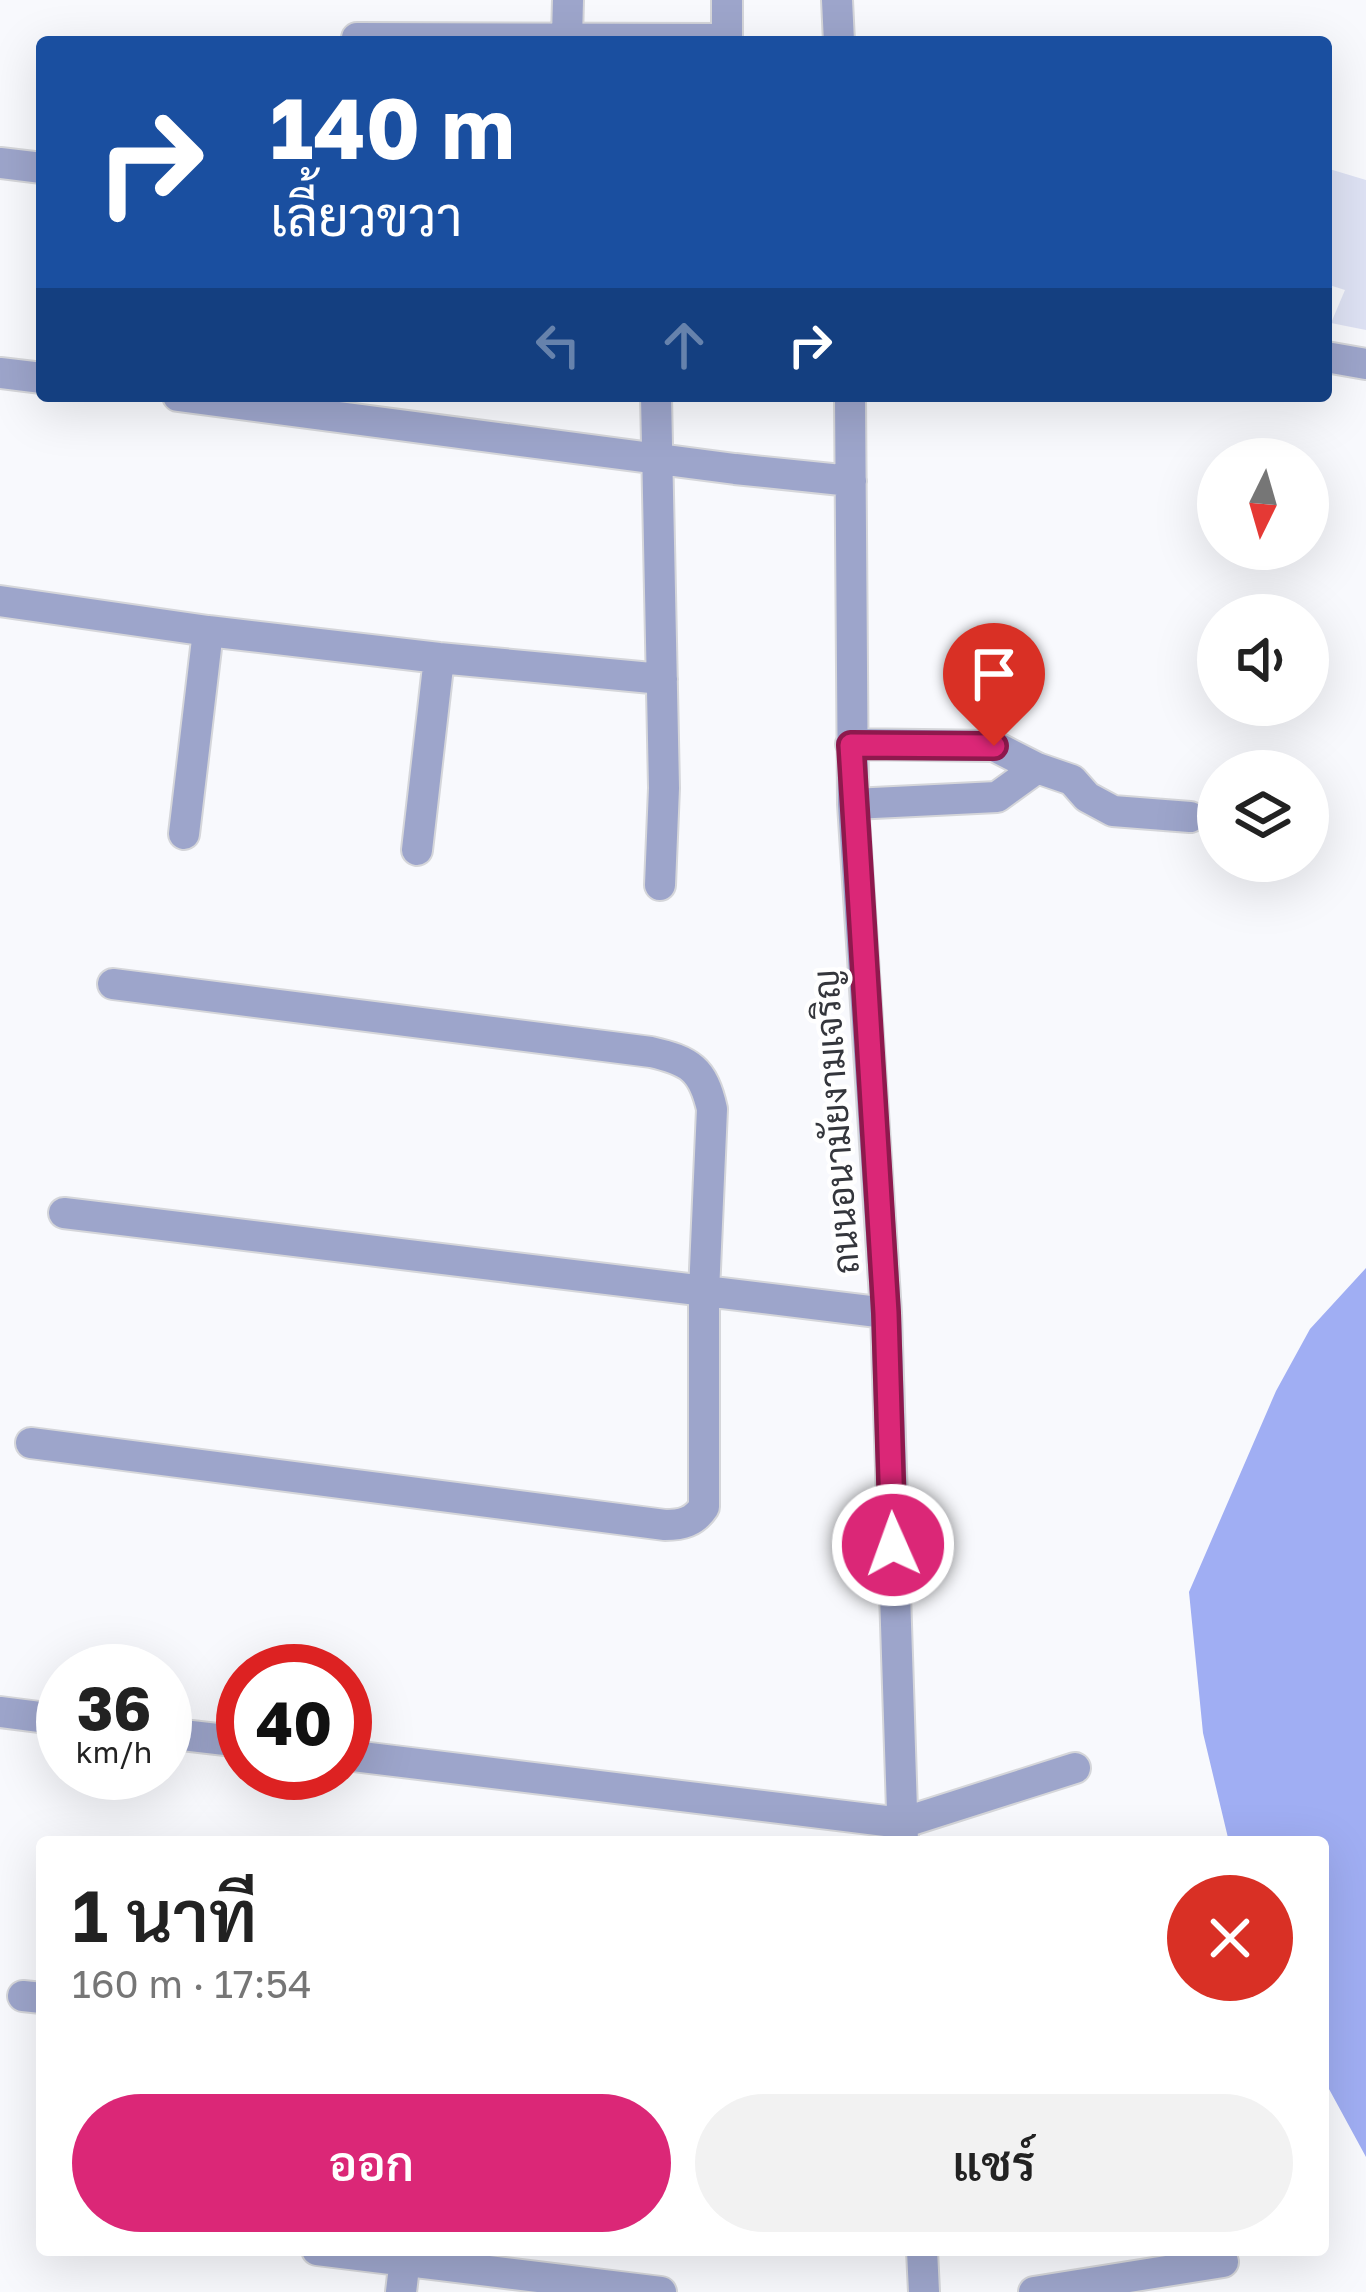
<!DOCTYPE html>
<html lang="th">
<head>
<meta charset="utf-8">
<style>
	body { margin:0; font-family:"Golos Text",Sarabun,sans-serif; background:#f2f2f2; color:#222; height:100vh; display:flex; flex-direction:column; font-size:45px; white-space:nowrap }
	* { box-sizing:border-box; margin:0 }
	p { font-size:39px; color:#767676 }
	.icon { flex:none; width:66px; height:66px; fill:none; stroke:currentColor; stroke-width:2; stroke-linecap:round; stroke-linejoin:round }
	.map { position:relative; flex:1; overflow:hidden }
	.details { position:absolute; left:36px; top:1836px; width:1293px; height:420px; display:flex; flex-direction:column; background:#fff; border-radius:12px; box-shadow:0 12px 48px #0002 }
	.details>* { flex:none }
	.banner { position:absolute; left:36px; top:36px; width:1296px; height:366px; border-radius:12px; box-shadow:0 12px 48px #0002; background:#1a4fa0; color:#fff; overflow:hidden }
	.needle { width:78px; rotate:185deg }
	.fabs { position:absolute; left:1197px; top:438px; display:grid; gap:24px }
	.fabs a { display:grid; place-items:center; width:132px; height:132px; border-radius:50%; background:#fff; box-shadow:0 12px 48px #0002; font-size:60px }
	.speed { position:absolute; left:36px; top:1644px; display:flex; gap:24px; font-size:60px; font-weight:700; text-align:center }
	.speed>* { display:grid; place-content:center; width:156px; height:156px; border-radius:50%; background:#fff; box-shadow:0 12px 48px #0002; line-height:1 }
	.speed small { font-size:30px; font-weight:400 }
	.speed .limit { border:18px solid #d22; background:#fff; color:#111 }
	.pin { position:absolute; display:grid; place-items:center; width:102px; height:102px; color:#fff; margin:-123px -51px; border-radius:50% 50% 50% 0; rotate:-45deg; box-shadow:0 0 12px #0007 }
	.pin .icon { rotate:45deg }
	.me { position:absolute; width:132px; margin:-66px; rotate:358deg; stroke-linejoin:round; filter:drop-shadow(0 0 9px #0008) }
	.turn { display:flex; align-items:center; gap:42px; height:252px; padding:0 36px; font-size:54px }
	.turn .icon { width:156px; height:156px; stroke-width:2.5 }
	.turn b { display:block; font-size:84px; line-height:102px }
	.lanes { display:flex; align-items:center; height:114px; padding:0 36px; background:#0003; justify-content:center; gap:60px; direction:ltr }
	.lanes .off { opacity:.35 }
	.round { display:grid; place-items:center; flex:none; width:126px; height:126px; border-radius:63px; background:#f2f2f2 }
	.headline { display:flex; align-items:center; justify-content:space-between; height:204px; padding:0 36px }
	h1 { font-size:72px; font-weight:600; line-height:90px }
	.button { display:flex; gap:24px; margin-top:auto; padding:24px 36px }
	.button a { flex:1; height:138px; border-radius:72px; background:#db2777; color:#fff; font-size:48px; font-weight:600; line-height:138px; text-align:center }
	.button a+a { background:#f2f2f2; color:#222 }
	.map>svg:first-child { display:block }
	.water { fill:#a0aef3 }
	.building { fill:#dee2f4 }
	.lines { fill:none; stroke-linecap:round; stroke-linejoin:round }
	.minor-casing { stroke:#d5d6da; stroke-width:34 }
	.minor { stroke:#9da5cb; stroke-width:30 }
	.route-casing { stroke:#8e194d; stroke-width:30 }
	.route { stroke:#db2777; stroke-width:21 }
	.labels { text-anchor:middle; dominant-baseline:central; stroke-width:9; stroke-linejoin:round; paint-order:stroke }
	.street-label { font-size:36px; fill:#34363c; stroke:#fff }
</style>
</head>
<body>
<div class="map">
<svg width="1366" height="2292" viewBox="0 0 1366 2292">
	<rect width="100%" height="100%" fill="#f8f9fd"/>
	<path class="water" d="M1366,1268V2157L1323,2078V1842H1229L1203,1733L1189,1592L1276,1391L1310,1329Z"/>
	<path class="building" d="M1326,168L1366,180V330L1331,323L1345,290L1326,284Z"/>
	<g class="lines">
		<defs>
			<path id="minor" d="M837,0L839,42
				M567,37L568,0
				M357,38L727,39V0
				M0,163L42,168
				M1326,357L1366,364
				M0,373L42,378
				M178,396L735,469L851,481
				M656,396L664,788L660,885
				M850,396L853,804L886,1313L903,1842
				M0,601L208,631L439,658L662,679
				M851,744L994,746L1037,768L997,797L853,804
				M1037,768L1072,780L1087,797L1113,811L1190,817
				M184,834L208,631
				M417,850L439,658
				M64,1213L886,1313
				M31,1443L665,1525C682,1525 694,1522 704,1507V1292L712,1109C703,1069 690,1061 651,1052L113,984
				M0,1712L63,1720
				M165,1733L243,1742
				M345,1755L902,1823L1075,1768
				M23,1996L42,1998
				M317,2250L661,2292
				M922,2250L924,2292
				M401,2292L406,2250
				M1034,2292L1223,2262"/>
		</defs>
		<use href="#minor" class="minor-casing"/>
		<use href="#minor" class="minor"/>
	</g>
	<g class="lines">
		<defs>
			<path id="route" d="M893,1545L886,1313L851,745L994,746"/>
		</defs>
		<use href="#route" class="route-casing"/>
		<use href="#route" class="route"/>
	</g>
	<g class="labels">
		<g class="street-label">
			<text transform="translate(835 1122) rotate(-94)">ถนนอนามัยงามเจริญ</text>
		</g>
	</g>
</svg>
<div class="fabs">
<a><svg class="needle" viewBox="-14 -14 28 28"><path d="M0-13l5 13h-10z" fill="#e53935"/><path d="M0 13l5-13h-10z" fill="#767676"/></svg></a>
<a><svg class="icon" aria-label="sound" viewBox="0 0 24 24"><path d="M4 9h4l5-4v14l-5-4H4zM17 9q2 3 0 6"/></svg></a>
<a><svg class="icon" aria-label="layers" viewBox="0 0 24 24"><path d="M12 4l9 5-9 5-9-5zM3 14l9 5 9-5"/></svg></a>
</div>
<div class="speed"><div>36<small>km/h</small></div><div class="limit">40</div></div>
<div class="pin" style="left:994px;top:746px;background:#d93025"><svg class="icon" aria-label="arrive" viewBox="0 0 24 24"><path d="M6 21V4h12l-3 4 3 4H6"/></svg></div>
<svg class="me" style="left:893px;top:1545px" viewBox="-20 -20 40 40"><circle r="17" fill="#db2777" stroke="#fff" stroke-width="3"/><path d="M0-11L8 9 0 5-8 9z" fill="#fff"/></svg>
<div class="banner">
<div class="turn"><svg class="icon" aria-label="right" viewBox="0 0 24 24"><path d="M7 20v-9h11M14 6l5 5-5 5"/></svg><div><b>140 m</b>เลี้ยวขวา</div></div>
<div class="lanes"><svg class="icon off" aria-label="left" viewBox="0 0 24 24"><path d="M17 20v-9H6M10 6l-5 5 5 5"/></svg><svg class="icon off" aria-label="ahead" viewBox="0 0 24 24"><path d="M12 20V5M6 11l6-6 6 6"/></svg><svg class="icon" aria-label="right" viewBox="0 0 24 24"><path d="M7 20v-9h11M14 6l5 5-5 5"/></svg></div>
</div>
<section class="details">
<div class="headline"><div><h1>1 นาที</h1><p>160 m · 17:54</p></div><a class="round" style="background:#d93025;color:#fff"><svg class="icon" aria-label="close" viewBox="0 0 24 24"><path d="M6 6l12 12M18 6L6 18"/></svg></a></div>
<div class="button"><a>ออก</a><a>แชร์</a></div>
</section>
</div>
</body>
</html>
